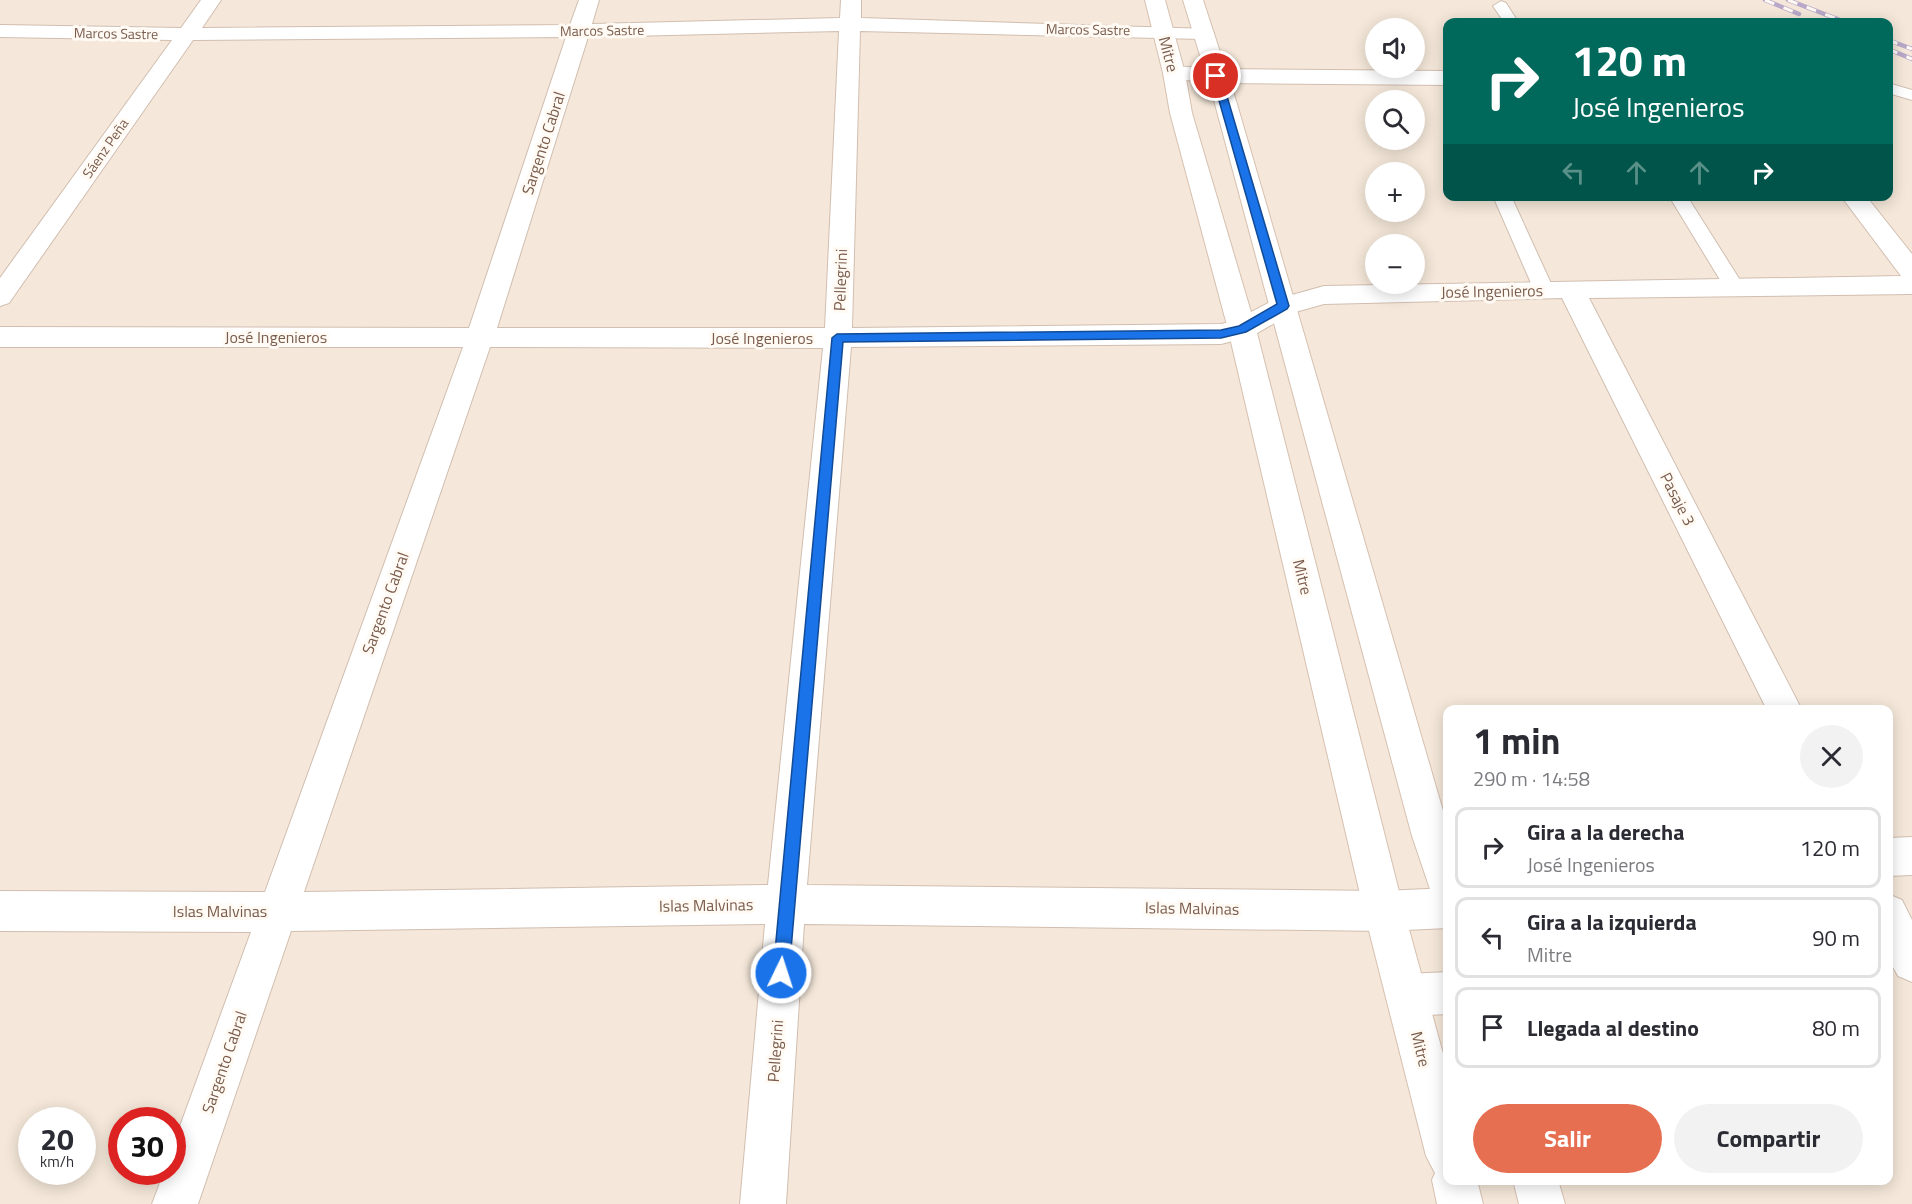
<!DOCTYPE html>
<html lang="es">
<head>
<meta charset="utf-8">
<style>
	body { margin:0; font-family:"Titillium Web",sans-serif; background:#f2f2f3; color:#2b2b33; height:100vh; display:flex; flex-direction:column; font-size:22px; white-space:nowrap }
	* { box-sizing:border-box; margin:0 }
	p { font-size:20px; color:#7c7c81 }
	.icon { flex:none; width:33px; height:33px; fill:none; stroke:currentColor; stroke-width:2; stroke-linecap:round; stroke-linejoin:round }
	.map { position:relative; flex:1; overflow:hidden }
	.sheet { position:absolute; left:1443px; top:705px; width:450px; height:480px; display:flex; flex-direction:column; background:#fff; border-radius:12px; box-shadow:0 3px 15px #0003 }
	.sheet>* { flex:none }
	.guide { position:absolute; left:1443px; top:18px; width:450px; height:183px; border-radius:12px; box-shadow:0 3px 15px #0003; background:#00695c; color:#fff; overflow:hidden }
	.controls { position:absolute; left:1365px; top:18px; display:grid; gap:12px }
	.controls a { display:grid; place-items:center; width:60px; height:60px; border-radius:50%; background:#fff; box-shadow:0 3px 15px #0003; font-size:30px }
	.speed { position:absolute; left:18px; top:1107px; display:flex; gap:12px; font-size:30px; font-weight:700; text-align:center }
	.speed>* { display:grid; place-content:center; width:78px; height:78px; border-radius:50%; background:#fff; box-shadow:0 3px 15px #0003; line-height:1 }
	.speed small { font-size:15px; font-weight:400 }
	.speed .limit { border:9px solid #d22; background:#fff; color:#111 }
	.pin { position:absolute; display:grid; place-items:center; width:51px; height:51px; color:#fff; margin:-26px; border:3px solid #fff; border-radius:50%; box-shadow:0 2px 6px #0007 }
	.me { position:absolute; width:66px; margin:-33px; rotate:4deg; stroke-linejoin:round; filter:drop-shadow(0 0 4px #0008) }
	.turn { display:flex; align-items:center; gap:21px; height:126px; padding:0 30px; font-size:27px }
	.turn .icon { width:78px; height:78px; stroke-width:2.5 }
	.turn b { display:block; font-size:42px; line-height:51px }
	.lanes { display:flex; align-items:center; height:57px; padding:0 30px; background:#0003; justify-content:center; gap:30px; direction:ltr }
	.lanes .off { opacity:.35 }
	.round { display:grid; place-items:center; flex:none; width:63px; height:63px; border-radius:32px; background:#f2f2f3 }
	.overview { display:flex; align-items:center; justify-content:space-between; height:102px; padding:0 30px }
	h1 { font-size:36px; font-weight:700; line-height:45px }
	.action { display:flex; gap:12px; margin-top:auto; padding:12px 30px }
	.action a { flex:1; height:69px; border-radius:36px; background:#e76f51; color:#fff; font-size:24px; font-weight:700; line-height:69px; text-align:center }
	.action a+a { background:#f2f2f3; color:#2b2b33 }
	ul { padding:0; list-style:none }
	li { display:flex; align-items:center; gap:18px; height:81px; margin:0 12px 9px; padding:0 18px; border:3px solid #e1e1e2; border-radius:12px }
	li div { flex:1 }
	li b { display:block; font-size:22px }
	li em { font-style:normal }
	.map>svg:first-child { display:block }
	.residential { fill:#f5e8da; fill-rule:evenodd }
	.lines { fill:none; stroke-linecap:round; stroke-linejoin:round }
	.lane-casing { stroke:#d1beb0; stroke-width:2 }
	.street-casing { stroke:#d1beb0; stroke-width:2 }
	.secondary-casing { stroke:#d6c0b0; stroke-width:2 }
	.lane { fill:#fff; fill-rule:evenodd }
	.street { fill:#fff; fill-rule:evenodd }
	.secondary { fill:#fff; fill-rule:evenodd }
	.rail-casing { stroke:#b9a8c9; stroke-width:4.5 }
	.rail { stroke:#fffaf3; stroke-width:3; stroke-dasharray:10; stroke-linecap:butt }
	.route { fill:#1a73e8; stroke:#114b97; stroke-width:1.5 }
	.labels { text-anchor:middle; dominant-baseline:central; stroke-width:6; stroke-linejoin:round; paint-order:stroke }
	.far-street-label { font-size:14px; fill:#7a5c4d; stroke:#fffaf3 }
	.street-label { font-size:16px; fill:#7a5c4d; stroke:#fffaf3 }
</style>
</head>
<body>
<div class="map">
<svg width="1912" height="1204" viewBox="0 0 1912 1204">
	<rect width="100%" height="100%" fill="#fdf6ec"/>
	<path class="residential" d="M0,0H1912V1204H0ZM1448,22H1888V196H1448ZM1376,28H1414V68H1376ZM1376,100H1414V140H1376ZM1376,172H1414V212H1376ZM1376,244H1414V284H1376ZM1448,710H1888V1180H1448ZM32,1120H82V1172H32ZM122,1120H172V1172H122Z"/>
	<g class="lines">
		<defs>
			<path id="lane" d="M1501,1L1506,3L1518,22H1504L1493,6Z
				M1888,83L1912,90V100L1888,93Z
				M1493,196H1511L1554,290L1551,295H1537L1534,290Z
				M1669,196H1687L1745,288L1742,293H1728Z"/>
			<path id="street" d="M201,0H221L202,28L570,25L579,0H599L592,24L840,18L841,0H861V18L1210,29L1214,33L1210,37L1203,39L860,31L852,328L1221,324L1234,321L1274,300L1324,286L1901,276L1841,196H1866L1912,254V294L1589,298L1802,710H1767L1562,298L1324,304L1292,313L1252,336L1221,344L851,347L807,885L1384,891L1448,888V928L1384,931L804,924L786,1204H740L765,924L291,931L198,1204H152L164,1172H172V1148L251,932L0,931V891L265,892L463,347H0V327L469,328L566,37L193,40L9,303L0,306V278L172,40L0,37V25L181,28ZM839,31L825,328H497L588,37ZM490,347L823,348L768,885L304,892Z
				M1174,66L1216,69L1448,71V85L1216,83L1166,78L1163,73L1166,68Z
				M1912,837V875L1888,876V838Z
				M1888,894L1902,900L1912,920V982L1898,976L1888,958Z
				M1448,972V1014L1407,1016L1392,1010L1386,995L1392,980L1407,974Z"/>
			<path id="secondary" d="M1145,0H1165L1185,73L1192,113L1256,329L1404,911L1448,1072V1180H1477L1483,1204H1437L1432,1180L1435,1173L1426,1156L1364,911L1228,329L1170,113L1163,73Z
				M1183,0H1203L1237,104L1448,828V906L1434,901L1412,836L1215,104Z
				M1513,1180H1558L1565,1204H1519Z"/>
		</defs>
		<use href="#lane" class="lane-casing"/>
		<use href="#street" class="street-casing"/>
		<use href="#secondary" class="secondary-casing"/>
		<use href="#lane" class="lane"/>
		<use href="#street" class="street"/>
		<use href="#secondary" class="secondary"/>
		<defs>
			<path id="rail" d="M1765,0L1799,14
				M1788,0L1845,22
				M1888,40L1912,49
				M1888,49L1912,59"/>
		</defs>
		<use href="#rail" class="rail-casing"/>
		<use href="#rail" class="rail"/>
	</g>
	<path class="route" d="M1216,73L1221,76L1289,306L1287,309L1246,332L1221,338L843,342L789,973L787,979L781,981L775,979L773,973L832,338L837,334L1221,330L1239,326L1277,304L1212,76Z"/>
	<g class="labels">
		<g class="far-street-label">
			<text transform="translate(1088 29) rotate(1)">Marcos Sastre</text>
			<text transform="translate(602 30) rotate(-1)">Marcos Sastre</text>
			<text transform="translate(116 33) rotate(1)">Marcos Sastre</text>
			<text transform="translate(105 148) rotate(-55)">Sáenz Peña</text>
		</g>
		<g class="street-label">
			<text transform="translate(1169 54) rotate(75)">Mitre</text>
			<text transform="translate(543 143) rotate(-72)">Sargento Cabral</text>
			<text transform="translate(840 280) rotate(-88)">Pellegrini</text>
			<text transform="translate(1492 291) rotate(-1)">José Ingenieros</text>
			<text x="276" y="337">José Ingenieros</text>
			<text x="762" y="338">José Ingenieros</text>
			<text transform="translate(1678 499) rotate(63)">Pasaje 3</text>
			<text transform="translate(1303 577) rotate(76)">Mitre</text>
			<text transform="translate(385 603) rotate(-70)">Sargento Cabral</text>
			<text transform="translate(706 905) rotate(-1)">Islas Malvinas</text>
			<text transform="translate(1192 908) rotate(1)">Islas Malvinas</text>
			<text x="220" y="911">Islas Malvinas</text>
			<text transform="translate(1421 1049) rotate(76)">Mitre</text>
			<text transform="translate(775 1051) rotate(-86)">Pellegrini</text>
			<text transform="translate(224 1062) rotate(-71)">Sargento Cabral</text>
		</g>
	</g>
</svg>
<div class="controls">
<a><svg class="icon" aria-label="sound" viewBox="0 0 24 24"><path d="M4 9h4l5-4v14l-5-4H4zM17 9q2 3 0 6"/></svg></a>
<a><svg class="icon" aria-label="search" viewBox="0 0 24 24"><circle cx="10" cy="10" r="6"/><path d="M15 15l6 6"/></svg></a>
<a>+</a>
<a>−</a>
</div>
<div class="speed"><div>20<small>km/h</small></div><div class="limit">30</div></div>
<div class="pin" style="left:1216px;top:76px;background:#d93025"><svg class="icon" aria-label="arrive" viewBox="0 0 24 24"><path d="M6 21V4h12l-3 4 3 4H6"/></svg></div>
<svg class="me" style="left:781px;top:973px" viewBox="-20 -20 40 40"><circle r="17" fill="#1a73e8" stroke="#fff" stroke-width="3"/><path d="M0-11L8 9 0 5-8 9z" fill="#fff"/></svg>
<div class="guide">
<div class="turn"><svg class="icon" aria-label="right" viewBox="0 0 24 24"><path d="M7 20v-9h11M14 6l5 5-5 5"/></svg><div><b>120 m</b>José Ingenieros</div></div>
<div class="lanes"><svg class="icon off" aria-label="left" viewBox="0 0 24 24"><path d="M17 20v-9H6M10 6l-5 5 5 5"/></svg><svg class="icon off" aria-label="ahead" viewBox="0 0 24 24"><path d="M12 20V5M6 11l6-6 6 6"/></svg><svg class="icon off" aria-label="ahead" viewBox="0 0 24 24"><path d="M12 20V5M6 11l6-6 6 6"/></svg><svg class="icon" aria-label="right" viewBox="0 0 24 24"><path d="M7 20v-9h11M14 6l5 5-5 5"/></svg></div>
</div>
<section class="sheet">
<div class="overview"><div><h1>1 min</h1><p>290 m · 14:58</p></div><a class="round"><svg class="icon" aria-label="close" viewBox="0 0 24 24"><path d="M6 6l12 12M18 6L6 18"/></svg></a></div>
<ul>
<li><svg class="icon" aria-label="right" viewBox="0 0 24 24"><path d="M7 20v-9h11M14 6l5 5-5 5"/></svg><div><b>Gira a la derecha</b><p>José Ingenieros</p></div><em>120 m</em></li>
<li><svg class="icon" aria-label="left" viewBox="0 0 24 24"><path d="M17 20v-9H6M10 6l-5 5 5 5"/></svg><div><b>Gira a la izquierda</b><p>Mitre</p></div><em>90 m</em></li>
<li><svg class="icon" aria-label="arrive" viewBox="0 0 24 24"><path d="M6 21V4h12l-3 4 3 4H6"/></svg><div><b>Llegada al destino</b></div><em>80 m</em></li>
</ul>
<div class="action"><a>Salir</a><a>Compartir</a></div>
</section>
</div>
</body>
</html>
